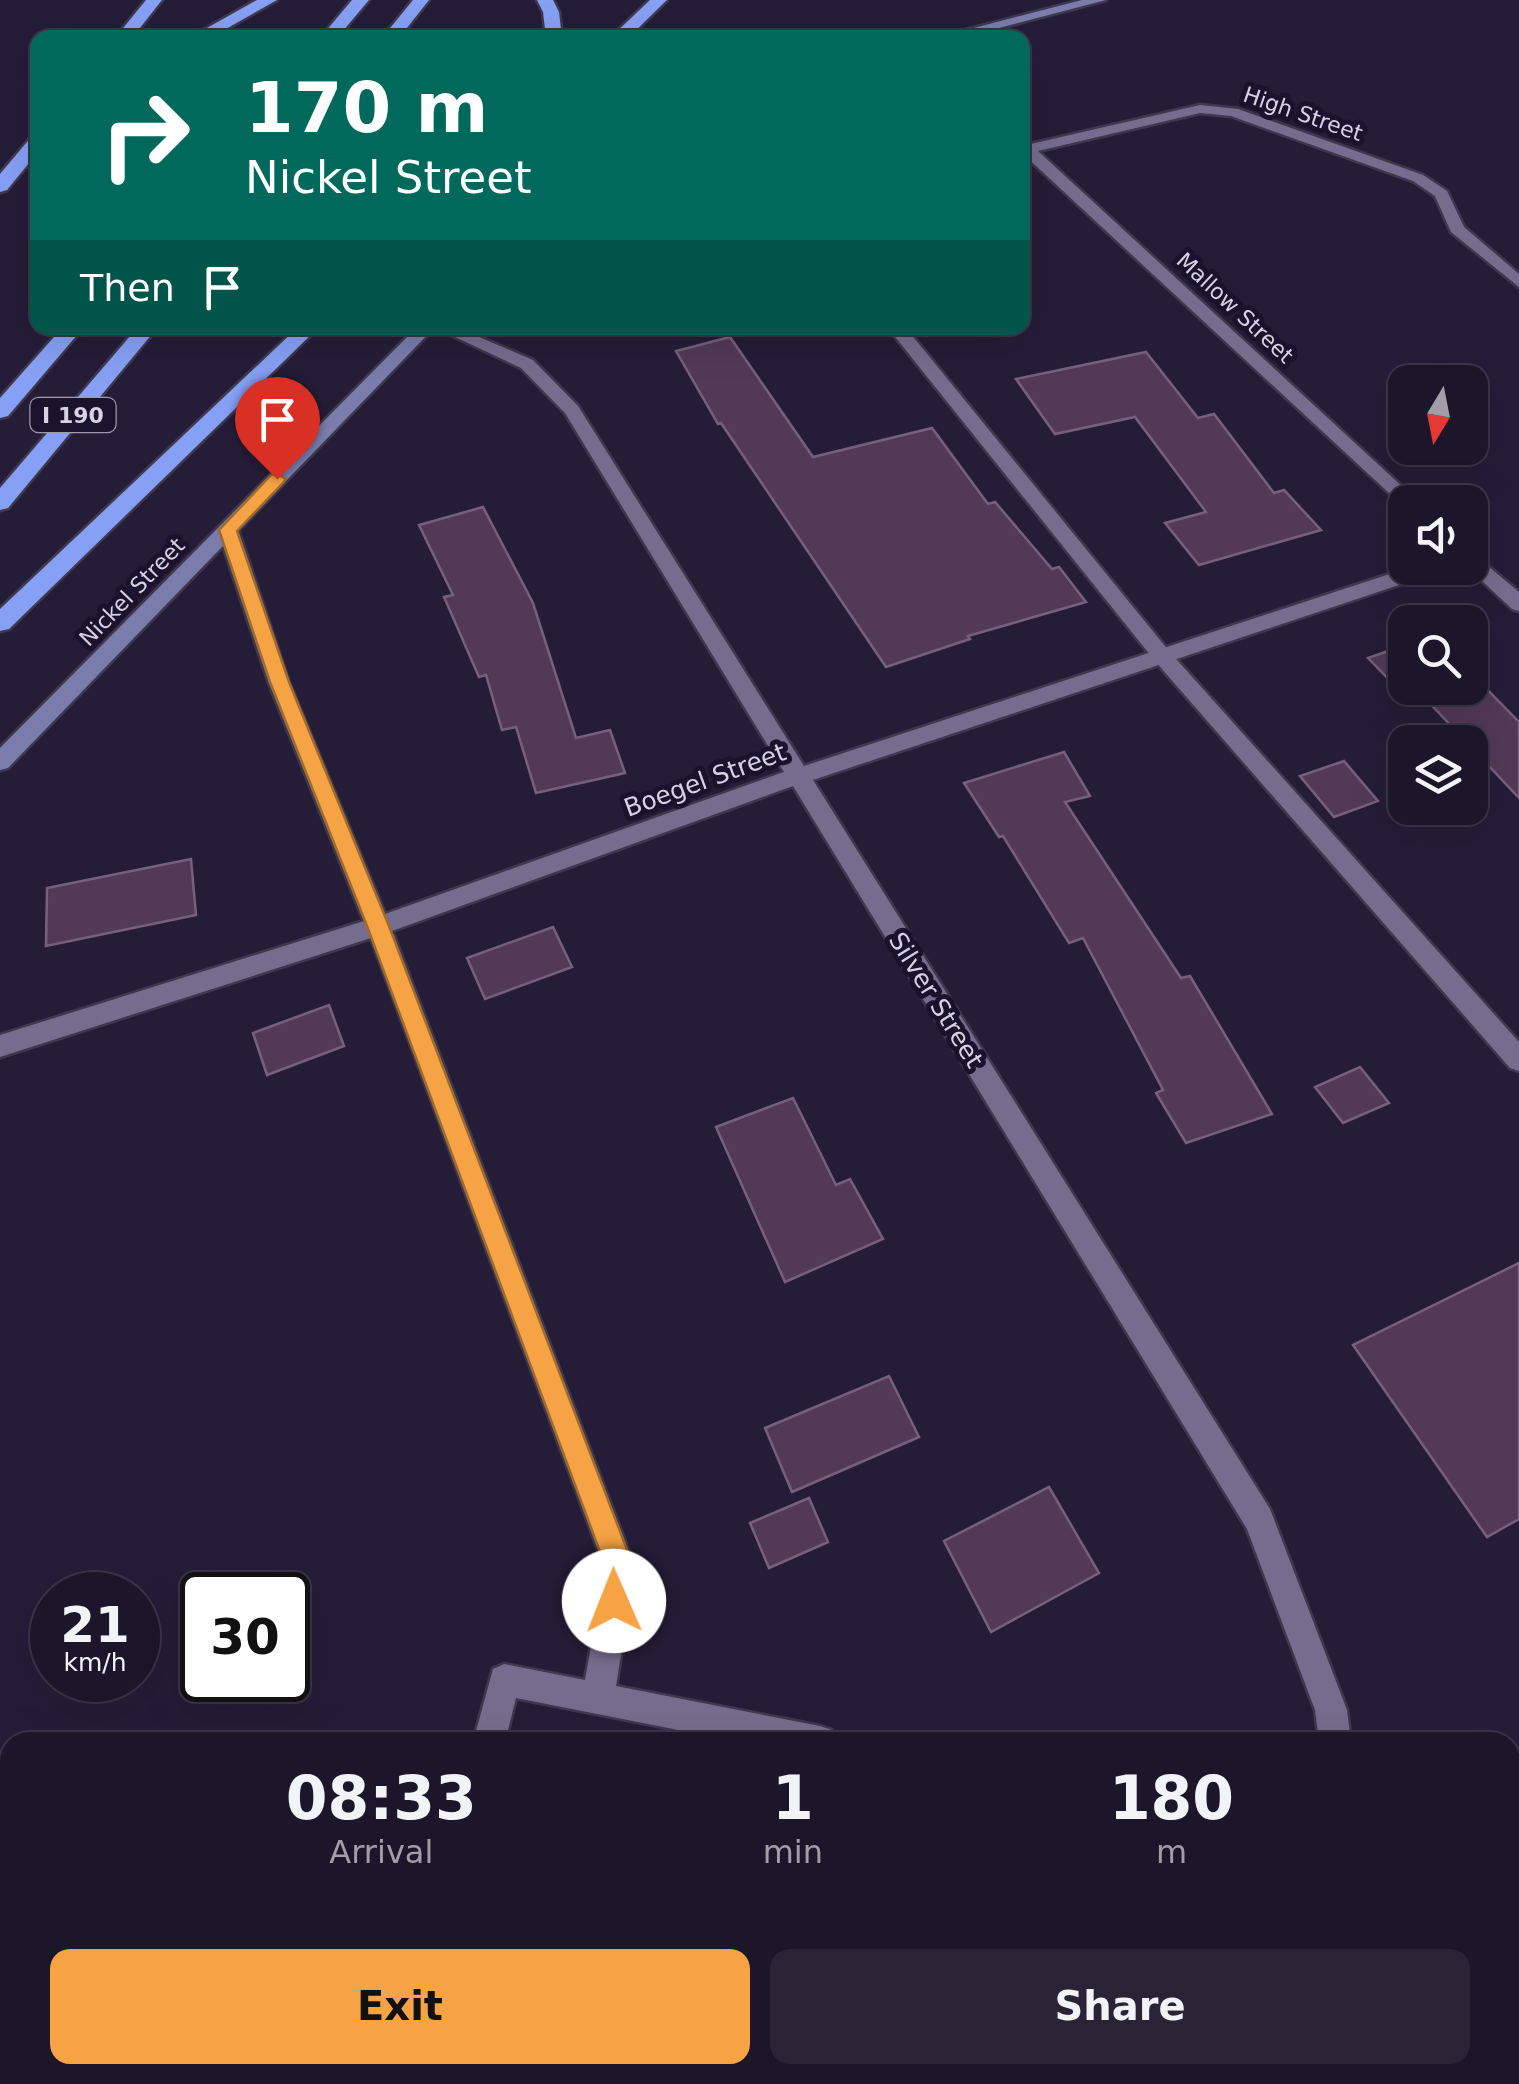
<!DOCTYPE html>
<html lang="en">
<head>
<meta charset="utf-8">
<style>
	body { margin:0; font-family:"DejaVu Sans",sans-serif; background:#292336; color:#f1f3f6; height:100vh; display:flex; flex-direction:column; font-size:38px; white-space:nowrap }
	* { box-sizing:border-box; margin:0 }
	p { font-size:32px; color:#a09fa8 }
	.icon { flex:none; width:55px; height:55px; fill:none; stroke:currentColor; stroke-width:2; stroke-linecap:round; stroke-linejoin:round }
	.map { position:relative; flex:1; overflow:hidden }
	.panel { position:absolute; left:0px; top:1732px; width:1520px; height:352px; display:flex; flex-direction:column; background:#1c162a; border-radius:30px 30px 0 0; box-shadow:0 10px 40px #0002,0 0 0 2px #3a3547 }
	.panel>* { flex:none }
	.banner { position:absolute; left:30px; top:30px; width:1000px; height:305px; border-radius:20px; box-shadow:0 10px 40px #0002,0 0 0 2px #3a3547; background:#00695c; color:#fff; overflow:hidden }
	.needle { width:65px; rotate:190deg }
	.tools { position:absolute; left:1388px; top:365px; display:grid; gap:20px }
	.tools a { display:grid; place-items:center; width:100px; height:100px; border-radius:20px; background:#1c162a; box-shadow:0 10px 40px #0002,0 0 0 2px #3a3547; font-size:50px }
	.speed { position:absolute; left:30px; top:1572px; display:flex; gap:20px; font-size:50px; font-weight:700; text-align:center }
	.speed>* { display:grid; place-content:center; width:130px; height:130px; border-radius:50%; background:#1c162a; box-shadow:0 10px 40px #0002,0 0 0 2px #3a3547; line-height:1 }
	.speed small { font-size:25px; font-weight:400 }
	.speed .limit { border:5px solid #111; border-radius:15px; background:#fff; color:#111 }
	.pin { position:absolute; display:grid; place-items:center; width:85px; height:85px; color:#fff; margin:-102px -42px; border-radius:50% 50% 50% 0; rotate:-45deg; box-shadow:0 0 10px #0007 }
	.pin .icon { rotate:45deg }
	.me { position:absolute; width:110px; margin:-55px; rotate:359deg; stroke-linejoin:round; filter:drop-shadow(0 0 8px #0008) }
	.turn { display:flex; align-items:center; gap:35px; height:210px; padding:0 50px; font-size:45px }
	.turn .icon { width:130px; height:130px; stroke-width:2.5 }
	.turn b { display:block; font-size:70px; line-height:85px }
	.then { display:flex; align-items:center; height:95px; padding:0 50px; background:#0003; gap:20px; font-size:38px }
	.eta { display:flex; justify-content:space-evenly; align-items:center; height:170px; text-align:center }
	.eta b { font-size:60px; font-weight:700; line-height:70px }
	.primary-button { display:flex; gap:20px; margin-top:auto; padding:20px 50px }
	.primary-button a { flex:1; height:115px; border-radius:20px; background:#f5a345; color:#111; font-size:40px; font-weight:700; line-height:115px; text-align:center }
	.primary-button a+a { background:#292336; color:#f1f3f6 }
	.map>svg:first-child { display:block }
	.building { fill:#523a56; stroke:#77607b; stroke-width:2.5 }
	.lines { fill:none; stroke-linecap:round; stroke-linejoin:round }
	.lane-casing { stroke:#3e374e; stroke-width:5 }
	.street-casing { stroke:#3e374e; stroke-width:5 }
	.secondary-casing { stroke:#3e374e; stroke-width:5 }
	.highway-casing { stroke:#3e374e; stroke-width:5 }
	.lane { fill:#756d8d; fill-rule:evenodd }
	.street { fill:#756d8d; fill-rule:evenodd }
	.secondary { fill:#7a7cac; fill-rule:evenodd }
	.highway { fill:#86a0f5; fill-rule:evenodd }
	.route { fill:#f5a345; stroke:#9f6a2d; stroke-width:2.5 }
	.labels { text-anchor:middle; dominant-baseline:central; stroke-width:10; stroke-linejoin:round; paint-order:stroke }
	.far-street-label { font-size:22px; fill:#d7d3e5; stroke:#1b132d }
	.shield { fill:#1b132d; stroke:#9f99ae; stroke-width:2.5 }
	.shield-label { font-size:22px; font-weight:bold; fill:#d7d3e5 }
	.street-label { font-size:25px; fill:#d7d3e5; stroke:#1b132d }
</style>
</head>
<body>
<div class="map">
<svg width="1519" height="2084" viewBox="0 0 1519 2084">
	<rect width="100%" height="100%" fill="#251d38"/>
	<path class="building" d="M730,337L813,457L932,428L988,504L995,502L1052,569L1059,567L1086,602L968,636L970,639L886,667L721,423L718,424L676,351Z
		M1146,352L1198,418L1214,414L1274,493L1284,490L1321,530L1199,565L1165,523L1206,512L1135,417L1055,434L1016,379Z
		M483,507L533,603L576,738L610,730L625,773L536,793L516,727L502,730L486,675L479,677L444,597L453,595L419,525Z
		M1405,645V688H1470V672L1519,722V798L1421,694L1408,699L1368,658Z
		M1064,752L1090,796L1065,802L1181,978L1190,976L1272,1114L1186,1143L1156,1093L1163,1090L1083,938L1069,943L1003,836L999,837L964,783Z
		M1344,761L1378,801L1334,817L1300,776Z
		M191,859L196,915L46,946L47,888Z
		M553,927L572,967L485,999L467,958Z
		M329,1005L344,1046L267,1075L253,1033Z
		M1360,1067L1389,1103L1343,1123L1315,1087Z
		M793,1098L836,1185L850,1179L883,1239L785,1282L716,1127Z
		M1519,1263V1519L1487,1537L1353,1345Z
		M889,1376L919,1437L792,1492L765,1428Z
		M1049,1487L1099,1573L991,1632L944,1541Z
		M809,1498L828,1542L769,1568L750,1523Z"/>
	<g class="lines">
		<defs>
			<path id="lane" d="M888,328H906L1169,651L1519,1042V1071L1510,1068L1155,661Z"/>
			<path id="street" d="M1200,105L1238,109L1423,175L1447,191L1464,227L1519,274V287L1451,232L1435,196L1413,181L1231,116L1200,113L1038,151L1419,502H1405L1403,506L1022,153V146Z
				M436,328H458L533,360L578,406L804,766L1408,568H1438L1435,573L813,780L1270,1509L1347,1710L1351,1742H1319L1315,1710L1247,1529L793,786L392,931L635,1568L616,1686L820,1726L832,1730L836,1742H739L516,1698L505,1742H473L493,1669L504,1664L585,1680L605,1568L371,938L0,1057V1035L364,921L269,683L218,530L221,525L228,524L238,530L289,683L385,914L784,772L565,413L521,368Z
				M1470,551L1519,592V611L1512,609L1468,568Z
				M1510,1861L1519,1862V1896L1510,1895Z
				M389,2075H425L423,2084H387Z
				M1350,2075H1386V2084H1350Z"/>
			<path id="secondary" d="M1082,0H1106L961,38H935Z
				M416,328H434L8,768L0,770V748Z"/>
			<path id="highway" d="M146,0H162L132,38H115Z
				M257,0H277L210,38H189Z
				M352,0H369L337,38H320Z
				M413,0H429L399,38H382Z
				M537,0H553L559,12L562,38H546L543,12Z
				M650,0H667L628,38H610Z
				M38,135V152L7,190L0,192V174L32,136Z
				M62,328H83L8,416L0,418V398Z
				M137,328H157L8,508L0,510V488Z
				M297,328H318L9,629L0,631V609Z"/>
		</defs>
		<use href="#lane" class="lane-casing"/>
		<use href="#street" class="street-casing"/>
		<use href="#secondary" class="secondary-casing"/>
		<use href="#highway" class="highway-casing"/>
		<use href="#lane" class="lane"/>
		<use href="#street" class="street"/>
		<use href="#secondary" class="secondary"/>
		<use href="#highway" class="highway"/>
	</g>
	<path class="route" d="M277,474L286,479L283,483L237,531L289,682L389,926L634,1568L625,1611L614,1615L604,1611L600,1601L606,1568L367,926L270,682L219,530L271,475Z"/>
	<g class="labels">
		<g class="far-street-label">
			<text transform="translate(1303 114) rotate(19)">High Street</text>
			<text transform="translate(1235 308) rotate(43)">Mallow Street</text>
			<text transform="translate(132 592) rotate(-46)">Nickel Street</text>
		</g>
		<rect class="shield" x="30.5" y="398" width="85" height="34" rx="8"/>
		<g class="shield-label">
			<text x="73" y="415">I 190</text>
		</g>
		<g class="street-label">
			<text transform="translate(705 780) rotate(-20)">Boegel Street</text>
			<text transform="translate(936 1000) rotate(58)">Silver Street</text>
		</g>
	</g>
</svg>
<div class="tools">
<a><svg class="needle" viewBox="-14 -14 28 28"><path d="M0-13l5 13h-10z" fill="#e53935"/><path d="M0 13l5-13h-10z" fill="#a09fa8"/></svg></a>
<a><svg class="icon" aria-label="sound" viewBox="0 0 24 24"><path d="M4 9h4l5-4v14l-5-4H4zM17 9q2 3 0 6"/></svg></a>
<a><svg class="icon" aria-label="search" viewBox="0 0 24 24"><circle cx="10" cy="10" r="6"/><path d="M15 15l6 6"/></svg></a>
<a><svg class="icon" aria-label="layers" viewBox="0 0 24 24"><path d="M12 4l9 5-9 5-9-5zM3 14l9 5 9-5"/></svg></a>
</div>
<div class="speed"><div>21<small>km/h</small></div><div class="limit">30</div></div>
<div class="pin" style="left:277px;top:479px;background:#d93025"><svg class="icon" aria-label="arrive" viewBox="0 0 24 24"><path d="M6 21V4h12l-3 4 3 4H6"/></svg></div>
<svg class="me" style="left:614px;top:1601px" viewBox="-20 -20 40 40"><circle r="19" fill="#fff"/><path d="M0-13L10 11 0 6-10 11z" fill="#f5a345"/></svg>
<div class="banner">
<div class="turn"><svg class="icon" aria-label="right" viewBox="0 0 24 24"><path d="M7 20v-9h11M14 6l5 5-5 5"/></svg><div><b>170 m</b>Nickel Street</div></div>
<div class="then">Then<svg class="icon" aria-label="arrive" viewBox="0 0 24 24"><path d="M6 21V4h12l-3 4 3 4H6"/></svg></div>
</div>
<section class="panel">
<div class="eta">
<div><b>08:33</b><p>Arrival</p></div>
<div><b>1</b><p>min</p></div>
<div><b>180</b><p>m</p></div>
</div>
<div class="primary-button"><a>Exit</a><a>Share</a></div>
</section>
</div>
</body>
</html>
